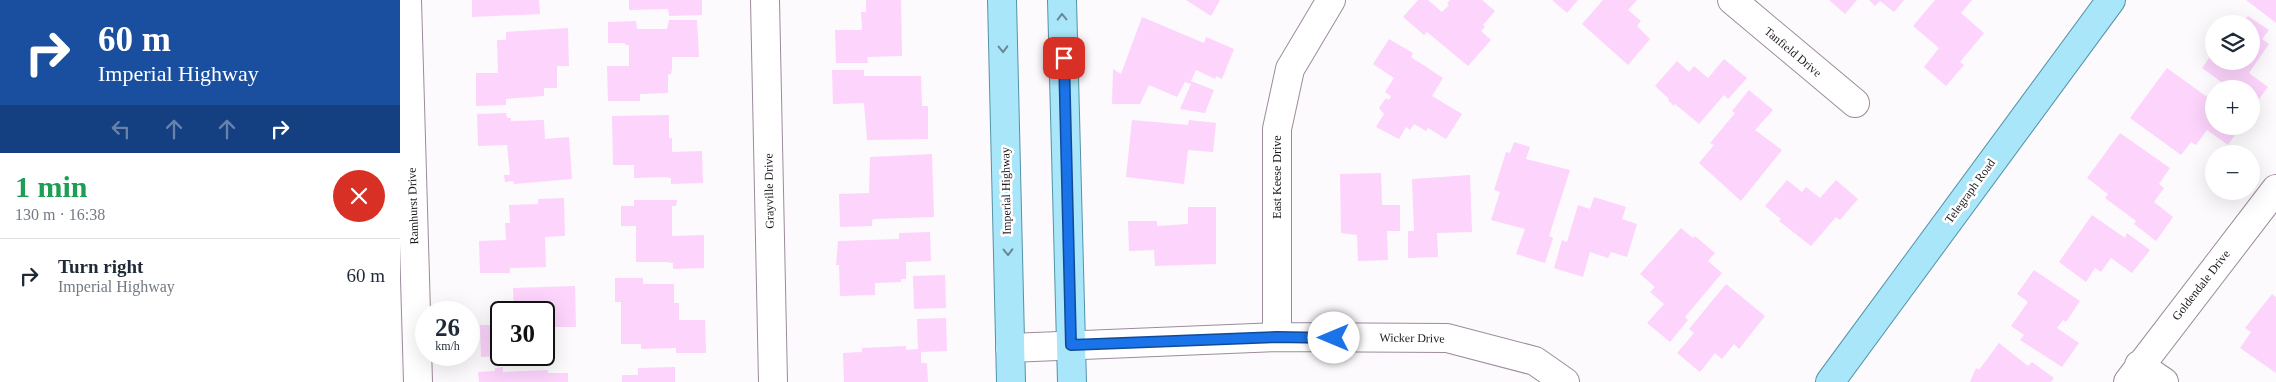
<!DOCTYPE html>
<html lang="en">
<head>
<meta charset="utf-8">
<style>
	body { margin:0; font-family:Georgia,serif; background:#f6f6f7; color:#1f2937; height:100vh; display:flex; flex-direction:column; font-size:19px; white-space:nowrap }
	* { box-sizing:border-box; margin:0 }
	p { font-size:16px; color:#747a83 }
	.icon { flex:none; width:28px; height:28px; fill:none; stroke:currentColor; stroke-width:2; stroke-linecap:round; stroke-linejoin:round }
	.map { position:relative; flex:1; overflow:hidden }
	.details { display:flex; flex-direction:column; background:#fff; width:400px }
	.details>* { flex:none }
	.guide { background:#1a4fa0; color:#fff; overflow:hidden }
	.controls { position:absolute; left:1805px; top:15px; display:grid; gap:10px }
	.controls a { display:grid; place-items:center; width:55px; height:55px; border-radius:50%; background:#fff; box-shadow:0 5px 20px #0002; font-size:25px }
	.speed { position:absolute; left:15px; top:301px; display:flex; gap:10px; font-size:25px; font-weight:700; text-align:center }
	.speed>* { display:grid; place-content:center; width:65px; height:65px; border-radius:50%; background:#fff; box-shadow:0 5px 20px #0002; line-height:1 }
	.speed small { font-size:12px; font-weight:400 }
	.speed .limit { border:2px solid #111; border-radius:8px; background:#fff; color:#111 }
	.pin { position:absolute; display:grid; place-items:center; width:42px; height:42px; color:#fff; margin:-21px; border-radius:10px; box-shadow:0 2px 8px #0006 }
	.me { position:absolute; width:55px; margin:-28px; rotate:270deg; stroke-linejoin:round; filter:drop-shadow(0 0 4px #0008) }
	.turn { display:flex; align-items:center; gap:18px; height:105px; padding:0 15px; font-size:22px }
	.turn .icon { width:65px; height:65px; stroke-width:2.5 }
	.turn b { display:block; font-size:35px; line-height:42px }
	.lanes { display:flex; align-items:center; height:48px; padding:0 15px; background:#0003; justify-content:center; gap:25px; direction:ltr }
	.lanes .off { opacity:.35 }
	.round { display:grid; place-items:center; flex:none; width:52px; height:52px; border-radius:26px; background:#f6f6f7 }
	.summary { display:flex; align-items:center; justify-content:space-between; height:85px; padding:0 15px }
	h1 { font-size:30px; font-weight:800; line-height:38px; color:#1e9e55 }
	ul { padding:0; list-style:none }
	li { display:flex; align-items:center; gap:15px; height:75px; padding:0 15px; border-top:1px solid #e0e1e3 }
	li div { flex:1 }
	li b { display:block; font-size:19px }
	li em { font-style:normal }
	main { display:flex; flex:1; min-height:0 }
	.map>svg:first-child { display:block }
	.building { fill:#fcd4fc }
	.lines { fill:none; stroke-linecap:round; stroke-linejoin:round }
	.minor-casing { stroke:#9b8c9b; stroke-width:30 }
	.major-casing { stroke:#5393a9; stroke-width:30 }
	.minor { stroke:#fff; stroke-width:28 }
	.major { stroke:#a9e6f9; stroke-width:28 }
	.oneway { stroke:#6a8896 }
	.route-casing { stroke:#114b97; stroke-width:12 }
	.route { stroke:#1a73e8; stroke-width:9 }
	.labels { text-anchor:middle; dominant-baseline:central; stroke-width:5; stroke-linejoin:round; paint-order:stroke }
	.street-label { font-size:12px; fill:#1c161c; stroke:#fff }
</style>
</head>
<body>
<main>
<section class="details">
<div class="guide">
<div class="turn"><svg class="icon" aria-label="right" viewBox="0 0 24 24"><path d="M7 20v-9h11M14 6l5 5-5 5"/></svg><div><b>60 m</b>Imperial Highway</div></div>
<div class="lanes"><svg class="icon off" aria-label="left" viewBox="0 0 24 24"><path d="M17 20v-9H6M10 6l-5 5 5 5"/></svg><svg class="icon off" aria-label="ahead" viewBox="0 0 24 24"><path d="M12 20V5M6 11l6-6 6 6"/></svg><svg class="icon off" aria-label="ahead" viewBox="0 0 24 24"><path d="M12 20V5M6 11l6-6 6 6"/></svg><svg class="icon" aria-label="right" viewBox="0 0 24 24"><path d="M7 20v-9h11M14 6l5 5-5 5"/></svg></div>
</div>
<div class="summary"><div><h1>1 min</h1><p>130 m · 16:38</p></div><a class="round" style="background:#d93025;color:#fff"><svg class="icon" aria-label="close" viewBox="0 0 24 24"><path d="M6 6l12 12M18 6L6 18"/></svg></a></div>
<ul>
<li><svg class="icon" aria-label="right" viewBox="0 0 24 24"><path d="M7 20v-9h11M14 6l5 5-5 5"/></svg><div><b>Turn right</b><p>Imperial Highway</p></div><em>60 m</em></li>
</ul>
</section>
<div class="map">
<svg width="1876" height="382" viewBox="0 0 1876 382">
	<rect width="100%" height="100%" fill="#fdfafd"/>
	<path class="building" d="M72,0H139L140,14L72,17Z
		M229,0H302V15L269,16L268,9L229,10Z
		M466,0H501L502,56L467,57L468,63H436L435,30H462L461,12H466Z
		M786,0H820L811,16Z
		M1018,0H1028L1042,12L1049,5L1047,3L1050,0H1082L1095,11L1083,25L1085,27L1081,31L1091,40L1068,66L1027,32L1024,35L1003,17Z
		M1152,0H1178L1167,13Z
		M1203,0H1237L1228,10L1241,21L1237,26L1250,39L1228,65L1182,24Z
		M1429,0H1457L1445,14Z
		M1469,0H1504L1494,12L1480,1L1475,6Z
		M1535,0H1572L1561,13L1584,33L1560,62L1564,65L1546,86L1524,67L1539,48L1513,26Z
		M1846,0H1876V23Z
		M1848,16L1869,30L1862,39L1869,44L1849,73L1868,87L1851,110V89H1831L1802,68L1814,51V61H1851V24H1842Z
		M742,17L804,43L806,37L834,49L822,79L816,76L815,79L796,70L791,81L814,90L805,113L780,109L791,84L785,82L777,97L749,85L740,104H712L713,69L721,74Z
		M269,20H297L299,57H272V69L271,74H268V93L240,94V101H208L207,66H229V45H225V43H208V22L236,21L237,29H267Z
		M168,28L169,66H157V88H144V96L106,99V105L76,106V73H98L97,40H106V32Z
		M989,39L1013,53L1011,57L1043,78L1032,96L1062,114L1046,139L1028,128L1026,131L1014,124L1010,130L1006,127L999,139L976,127L984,114L979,108L986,98L989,100L991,96L985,92L994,78L973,64Z
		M1324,59L1347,78L1328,99L1324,95L1299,124L1275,104L1274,106L1268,100L1269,99L1255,86L1277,61L1289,72L1294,66L1308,78Z
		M1767,68L1814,102V126H1841L1828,145L1807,130L1796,145L1791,142L1781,155L1730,118Z
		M432,70H464V76H521L522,106H528V139L467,140L464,103L433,104Z
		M1349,90L1373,110L1355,130L1382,150L1341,201L1299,163L1314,145L1310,143L1335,113L1332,111Z
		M106,113L107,118H111V121L144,120L145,139L169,137L172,179L114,184L113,181L105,182L104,175H110L107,145L78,146L77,114Z
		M269,115V138H272V152L302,151L303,183L271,184V178L265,177L234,178V165H213L212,116Z
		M732,120L788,125L789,120L816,123L813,152L788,150L784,184L726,177Z
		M1720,133L1770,168L1759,184L1764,188L1754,202L1773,217L1756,241L1734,224L1736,221L1705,198L1708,194L1687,178Z
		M1114,142L1130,147L1126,159L1170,170L1149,236L1153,238L1145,263L1116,254L1125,229L1091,220L1100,192L1094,190L1106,152L1110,153Z
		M532,154L534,217L475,219L472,220V226L440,227L439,194L469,193L470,157Z
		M981,173L982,205H1000V231H987L988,260L958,261L957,235L941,233L940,174Z
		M1070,175L1072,232L1037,233L1038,257L1008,258V231H1014L1012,179Z
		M1387,180L1402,192L1406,187L1420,198L1436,180L1458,199L1440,220L1436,217L1411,246L1379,221L1381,219L1365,206Z
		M1194,197L1226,207L1222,219L1237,224L1227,257L1211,252L1208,258L1190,252L1183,277L1154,268L1162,240L1167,242L1178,205L1190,209Z
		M164,198L165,236L145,237L146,267L110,268V273H80L79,241L106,240L105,223H110L109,205L138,204V199Z
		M234,200H277L276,206H272V236L304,235V268L273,269V263L267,262H236V226H221V206H234Z
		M788,207H816V264L755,266L754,250L729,251L728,221H757V226L788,224Z
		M1692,215L1725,238L1727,233L1750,250L1732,273L1711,258L1701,272L1695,268L1686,282L1659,262Z
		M1281,228L1293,238L1295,236L1315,253L1308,261L1322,273L1285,317L1288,320L1270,342L1247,323L1264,304L1250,292L1255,287L1240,274Z
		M530,232L531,261L506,262V279H501V282L475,283V295L440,296L439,265H436L438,241L499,239V233Z
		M1634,270L1680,301L1666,322L1663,320L1657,328L1679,343L1662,367L1620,340L1624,335L1611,326L1628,302L1617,294Z
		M545,275L546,308L514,309L513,276Z
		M215,278H243V284H274V303H279V320H305L306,353H276V348L241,349V344H221V302H215Z
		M1326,284L1365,316L1339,349L1334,344L1322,359L1315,353L1300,372L1277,353L1294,333L1289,329Z
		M175,286L176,327H149L150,349H144V312H111V309H114L113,288Z
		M1872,294L1876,297V373L1840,348L1851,332L1845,328Z
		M546,318L547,351L521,352V363H527L528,382H444L443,353L462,352V348L506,346V350L518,349L517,319Z
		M80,325H101V356L81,357Z
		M1599,343L1628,366L1632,362L1654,378L1651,382H1570L1576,368L1579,370Z
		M103,367V372L148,370V373H168V382H79L78,372L95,371V368Z
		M275,367V382H222V375H238V368Z"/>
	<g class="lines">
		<defs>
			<path id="minor" d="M7,0L18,382
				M365,0L373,382
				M1332,0L1455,103
				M877,337V129L890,69L931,0
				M610,348L877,337L1047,338L1135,361L1165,382
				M1739,365L1764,382
				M1728,382L1876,189"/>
			<path id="major" d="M602,0L611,382
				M662,0L672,382
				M1430,382L1711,0"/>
		</defs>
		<use href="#minor" class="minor-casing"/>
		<use href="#major" class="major-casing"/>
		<use href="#minor" class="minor"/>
		<use href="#major" class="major"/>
	</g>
	<defs><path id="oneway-chevron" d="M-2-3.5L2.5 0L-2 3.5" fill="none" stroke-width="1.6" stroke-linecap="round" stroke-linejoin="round" transform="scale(1.25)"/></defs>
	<g class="oneway">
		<use href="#oneway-chevron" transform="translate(662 17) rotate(-91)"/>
		<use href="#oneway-chevron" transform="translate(603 49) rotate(89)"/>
		<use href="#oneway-chevron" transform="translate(608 252) rotate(89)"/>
	</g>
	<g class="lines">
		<defs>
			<path id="route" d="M664,58L671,345L877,337L934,338"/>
		</defs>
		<use href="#route" class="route-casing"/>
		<use href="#route" class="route"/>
	</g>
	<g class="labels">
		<g class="street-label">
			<text transform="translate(1393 52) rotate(40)">Tanfield Drive</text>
			<text transform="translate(877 177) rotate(-90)">East Keese Drive</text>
			<text transform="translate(369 191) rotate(-91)">Grayville Drive</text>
			<text transform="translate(606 191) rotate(-91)">Imperial Highway</text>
			<text transform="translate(1570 191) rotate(-54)">Telegraph Road</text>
			<text transform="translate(13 206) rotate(-92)">Ramhurst Drive</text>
			<text transform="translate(1801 285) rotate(-52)">Goldendale Drive</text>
			<text transform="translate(1012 338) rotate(1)">Wicker Drive</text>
		</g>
	</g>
</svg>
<div class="controls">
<a><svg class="icon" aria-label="layers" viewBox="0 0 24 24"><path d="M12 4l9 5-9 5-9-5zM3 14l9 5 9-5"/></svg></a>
<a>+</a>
<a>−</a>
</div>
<div class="speed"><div>26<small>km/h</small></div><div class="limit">30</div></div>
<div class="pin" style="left:664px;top:58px;background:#d93025"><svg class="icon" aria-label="arrive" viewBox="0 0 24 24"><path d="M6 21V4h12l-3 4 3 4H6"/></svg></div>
<svg class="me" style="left:934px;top:338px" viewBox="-20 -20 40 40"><circle r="19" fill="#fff"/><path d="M0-13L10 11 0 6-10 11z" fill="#1a73e8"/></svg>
</div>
</main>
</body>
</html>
